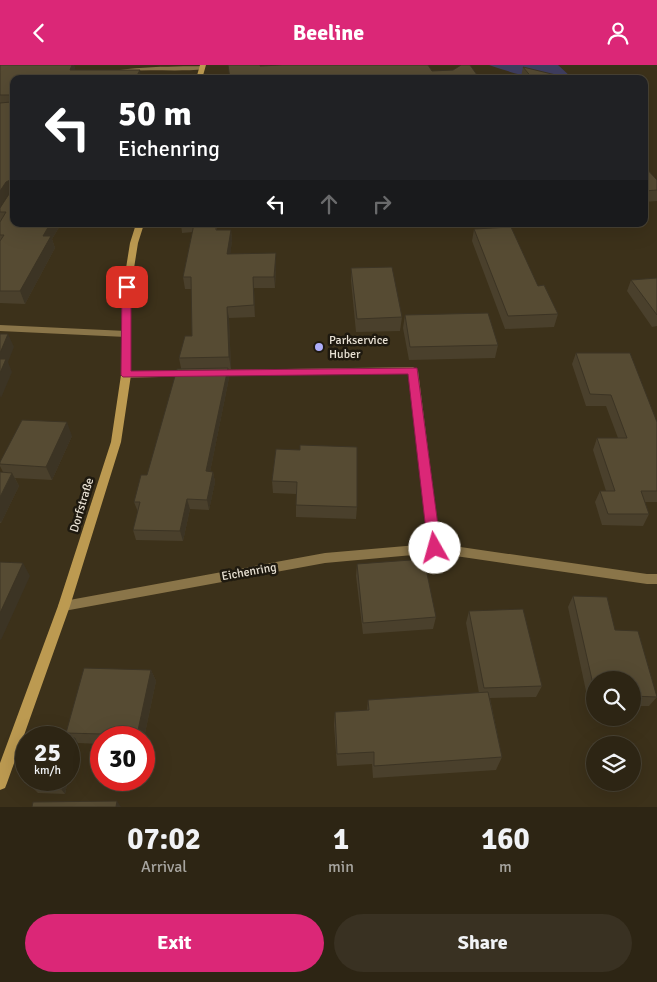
<!DOCTYPE html>
<html lang="en">
<head>
<meta charset="utf-8">
<style>
	body { margin:0; font-family:Signika,sans-serif; background:#393122; color:#f1f3f6; height:100vh; display:flex; flex-direction:column; font-size:19px; white-space:nowrap }
	* { box-sizing:border-box; margin:0 }
	p { font-size:16px; color:#a7a5a0 }
	.icon { flex:none; width:28px; height:28px; fill:none; stroke:currentColor; stroke-width:2; stroke-linecap:round; stroke-linejoin:round }
	.map { position:relative; height:742px; overflow:hidden }
	.panel { display:flex; flex-direction:column; background:#2d2514; flex:1 }
	.panel>* { flex:none }
	.banner { position:absolute; left:10px; top:10px; width:638px; height:152px; border-radius:10px; box-shadow:0 5px 20px #0002,0 0 0 1px #484234; background:#202124; color:#fff; overflow:hidden }
	.controls { position:absolute; left:586px; top:606px; display:grid; gap:10px }
	.controls a { display:grid; place-items:center; width:55px; height:55px; border-radius:50%; background:#2d2514; box-shadow:0 5px 20px #0002,0 0 0 1px #484234; font-size:25px }
	.speed { position:absolute; left:15px; top:661px; display:flex; gap:10px; font-size:25px; font-weight:700; text-align:center }
	.speed>* { display:grid; place-content:center; width:65px; height:65px; border-radius:50%; background:#2d2514; box-shadow:0 5px 20px #0002,0 0 0 1px #484234; line-height:1 }
	.speed small { font-size:12px; font-weight:400 }
	.speed .limit { border:8px solid #d22; background:#fff; color:#111 }
	.pin { position:absolute; display:grid; place-items:center; width:42px; height:42px; color:#fff; margin:-21px; border-radius:10px; box-shadow:0 2px 8px #0006 }
	.me { position:absolute; width:55px; margin:-28px; rotate:353deg; stroke-linejoin:round; filter:drop-shadow(0 0 4px #0008) }
	.turn { display:flex; align-items:center; gap:18px; height:105px; padding:0 25px; font-size:22px }
	.turn .icon { width:65px; height:65px; stroke-width:2.5 }
	.turn b { display:block; font-size:35px; line-height:42px }
	.lanes { display:flex; align-items:center; height:48px; padding:0 25px; background:#0003; justify-content:center; gap:25px; direction:ltr }
	.lanes .off { opacity:.35 }
	.eta { display:flex; justify-content:space-evenly; align-items:center; height:85px; text-align:center }
	.eta b { font-size:30px; font-weight:800; line-height:35px }
	.cta { display:flex; gap:10px; margin-top:auto; padding:10px 25px }
	.cta a { flex:1; height:58px; border-radius:30px; background:#db2777; color:#fff; font-size:20px; font-weight:800; line-height:58px; text-align:center }
	.cta a+a { background:#393122; color:#f1f3f6 }
	header { display:flex; justify-content:space-between; align-items:center; height:65px; padding:0 25px; background:#db2777; color:#fff; font-size:22px; font-weight:800 }
	.map>svg:first-child { display:block }
	.green { fill:#3f3e60 }
	.lines { fill:none; stroke-linecap:round; stroke-linejoin:round }
	.street { fill:#8a7549; fill-rule:evenodd }
	.secondary { fill:#bc9a51; fill-rule:evenodd }
	.wall { fill:#4a402c }
	.shaded-wall { fill:#3c3424 }
	.building { fill:#564b33; stroke:#3c3424 }
	.route { fill:#db2777; stroke:#8e194d }
	.poi-dot { fill:#aeaefa; stroke:#1e190f; stroke-width:2 }
	.labels { text-anchor:middle; dominant-baseline:central; stroke-width:5; stroke-linejoin:round; paint-order:stroke }
	.poi-label { font-size:12px; fill:#e8e1d4; stroke:#1e190f; text-anchor:start }
	.street-label { font-size:12px; fill:#e8e1d4; stroke:#1e190f }
</style>
</head>
<body>
<header><svg class="icon" aria-label="back" viewBox="0 0 24 24"><path d="M15 5l-7 7 7 7"/></svg>Beeline<svg class="icon" aria-label="person" viewBox="0 0 24 24"><circle cx="12" cy="8" r="4"/><path d="M4 21q1-7 8-7t8 7"/></svg></header>
<div class="map">
<svg width="657" height="742" viewBox="0 0 657 742">
	<rect width="100%" height="100%" fill="#3c311a"/>
	<path class="green" d="M489,0H558L571,12C536,16 522,11 489,0Z"/>
	<g class="lines">
		<path class="street" d="M203,1L205,2V4C179,7 153,4 127,6C115,7 101,14 89,14C113,0 173,2 203,1Z
			M0,260L126,266L130,269L126,272L0,266Z
			M413,302L418,305L440,479L647,509H657V519H647L435,488L325,498L64,546L60,545L58,541L60,537L64,536L325,488L429,479L409,308L216,311L211,308L216,305Z
			M189,306L192,307L194,309L192,311L126,313L121,310L126,307Z"/>
		<path class="secondary" d="M200,0H206L202,14H196Z
			M136,159H144L138,178L131,222V310L121,377L70,541L7,718L5,723L0,725V698L58,541L111,377L121,310L123,222L130,178Z"/>
	</g>
	<path class="wall" d="M0,0H74L75,5L14,14V159H61L52,174L55,183L25,239L0,238Z
		M523,2L563,14H523L521,12Z
		M644,101L657,115V136L644,137Z
		M181,159H217V165H231L232,176L230,189L276,200L275,223H254L255,252L229,253L231,304H228L229,313L210,407H213L215,417L209,445L190,444L183,476L136,475L133,465L138,447L134,437L147,410L181,303L179,293L192,271V224H185L183,212L193,167L182,168Z
		M474,164L538,221L558,249L554,262L505,264L472,176Z
		M351,203L402,252L400,266L356,267L351,216Z
		M657,213V261L652,262L627,226L631,215Z
		M405,250L498,280L495,293L409,295L403,263Z
		M576,288L657,357V437H645L649,449L643,461L602,460L595,437L600,426H606L593,385L597,373H618L606,341H586L572,299Z
		M72,371L52,415L15,413L19,421L1,458H0V407H3L0,401V397Z
		M276,384L357,442L356,454L296,452V429L273,428L272,416Z
		M357,499L436,552L433,564L363,569L356,511Z
		M573,531L615,565L657,632L649,641H632V615H595V640H589L568,542Z
		M469,546L542,621L536,632L490,633L502,692L496,705L373,713L372,699L337,701L334,660L335,647L367,645L368,635L479,628L466,558Z
		M151,605L156,616L144,673L101,672V679L78,678L69,714V673L66,668Z
		M36,715H68L65,729L38,728L33,723Z"/>
	<path class="shaded-wall" d="M72,0H74L76,7L70,5Z
		M140,5L141,14H135Z
		M10,115L14,125L0,145V126L6,117Z
		M50,159H61L52,174L55,183L25,239L20,226L43,171Z
		M231,165L232,176L229,200L227,189Z
		M276,188V200L275,223L274,212Z
		M253,212L254,223L255,252L254,240Z
		M227,242L229,253L231,304L229,292Z
		M8,269L14,282L8,297L12,307L1,333L0,330V288Z
		M228,303L229,313L208,417L206,406Z
		M67,357L72,371L52,415L46,402Z
		M213,407L215,417L209,445L207,435Z
		M12,408L19,421L1,458L0,456V432Z
		M187,434L190,444L183,476L180,466Z
		M23,498L30,511L1,575L0,574V548Z
		M151,605L156,616L144,673L138,672L137,670Z
		M75,673L78,678L69,714V695Z
		M63,715H68L65,729L61,724Z
		M117,736L121,742H116Z"/>
	<path class="building" d="M0,0H72L70,5H140L135,14H14V159H50L43,171H51L20,226H0V176L4,170H0V157L6,147H0V143L11,126L10,115L6,117L0,126V38L11,37L12,30H0Z
		M228,0H260V1L282,0H428L432,6L453,5L461,0H470L480,14H230Z
		M523,2L560,11L563,14H533Z
		M644,101L657,115V125L644,126Z
		M194,159H216V165H231L227,189L276,188L274,212H253L254,240L227,242L229,292L179,293L185,271H192L191,212H183Z
		M511,162L538,221L544,220L558,249L508,251L474,164Z
		M392,202L402,252L357,254L351,203Z
		M657,213V250L631,215Z
		M488,248L498,280L410,282L405,250Z
		M0,269H8L0,288Z
		M576,288H630L657,357V426H641L649,449H608L600,426H615L597,373H627L611,330L590,329Z
		M0,294H6L0,308Z
		M228,303L206,406L213,407L207,435L187,434L180,466L133,465L140,437H134L141,410H147L177,304Z
		M22,355L67,357L46,402L0,399V397Z
		M300,380L357,382V442L296,440L297,417L272,416L276,384L300,385Z
		M0,407L12,408L0,432Z
		M424,494L436,552L363,558L357,499Z
		M0,497L23,498L0,548Z
		M573,531L607,532L615,565L638,566L657,632L632,631V615H595V628Z
		M523,544L542,621L484,623L469,546Z
		M84,603L151,605L137,670L66,668Z
		M488,627L502,692L374,701V687L337,689L335,647L369,645L368,635Z
		M69,673H75L69,695Z
		M36,715H63L61,724L33,723Z
		M117,736L116,742H32L33,737Z"/>
	<path class="route" d="M127,219L131,222V306L417,303L441,483L439,487L435,489L430,487L428,483L408,309L123,312L121,310L122,222Z"/>
	<circle class="poi-dot" cx="319" cy="282" r="5"/>
	<g class="labels">
		<g class="poi-label">
			<text x="329" y="275">Parkservice<tspan x="329" dy="14">Huber</tspan></text>
		</g>
		<g class="street-label">
			<text transform="translate(82 440) rotate(-73)">Dorfstraße</text>
			<text transform="translate(249 507) rotate(-10)">Eichenring</text>
		</g>
	</g>
</svg>
<div class="controls">
<a><svg class="icon" aria-label="search" viewBox="0 0 24 24"><circle cx="10" cy="10" r="6"/><path d="M15 15l6 6"/></svg></a>
<a><svg class="icon" aria-label="layers" viewBox="0 0 24 24"><path d="M12 4l9 5-9 5-9-5zM3 14l9 5 9-5"/></svg></a>
</div>
<div class="speed"><div>25<small>km/h</small></div><div class="limit">30</div></div>
<div class="pin" style="left:127px;top:222px;background:#d93025"><svg class="icon" aria-label="arrive" viewBox="0 0 24 24"><path d="M6 21V4h12l-3 4 3 4H6"/></svg></div>
<svg class="me" style="left:435px;top:483px" viewBox="-20 -20 40 40"><circle r="19" fill="#fff"/><path d="M0-13L10 11 0 6-10 11z" fill="#db2777"/></svg>
<div class="banner">
<div class="turn"><svg class="icon" aria-label="left" viewBox="0 0 24 24"><path d="M17 20v-9H6M10 6l-5 5 5 5"/></svg><div><b>50 m</b>Eichenring</div></div>
<div class="lanes"><svg class="icon" aria-label="left" viewBox="0 0 24 24"><path d="M17 20v-9H6M10 6l-5 5 5 5"/></svg><svg class="icon off" aria-label="ahead" viewBox="0 0 24 24"><path d="M12 20V5M6 11l6-6 6 6"/></svg><svg class="icon off" aria-label="right" viewBox="0 0 24 24"><path d="M7 20v-9h11M14 6l5 5-5 5"/></svg></div>
</div>
</div>
<section class="panel">
<div class="eta">
<div><b>07:02</b><p>Arrival</p></div>
<div><b>1</b><p>min</p></div>
<div><b>160</b><p>m</p></div>
</div>
<div class="cta"><a>Exit</a><a>Share</a></div>
</section>
</body>
</html>
